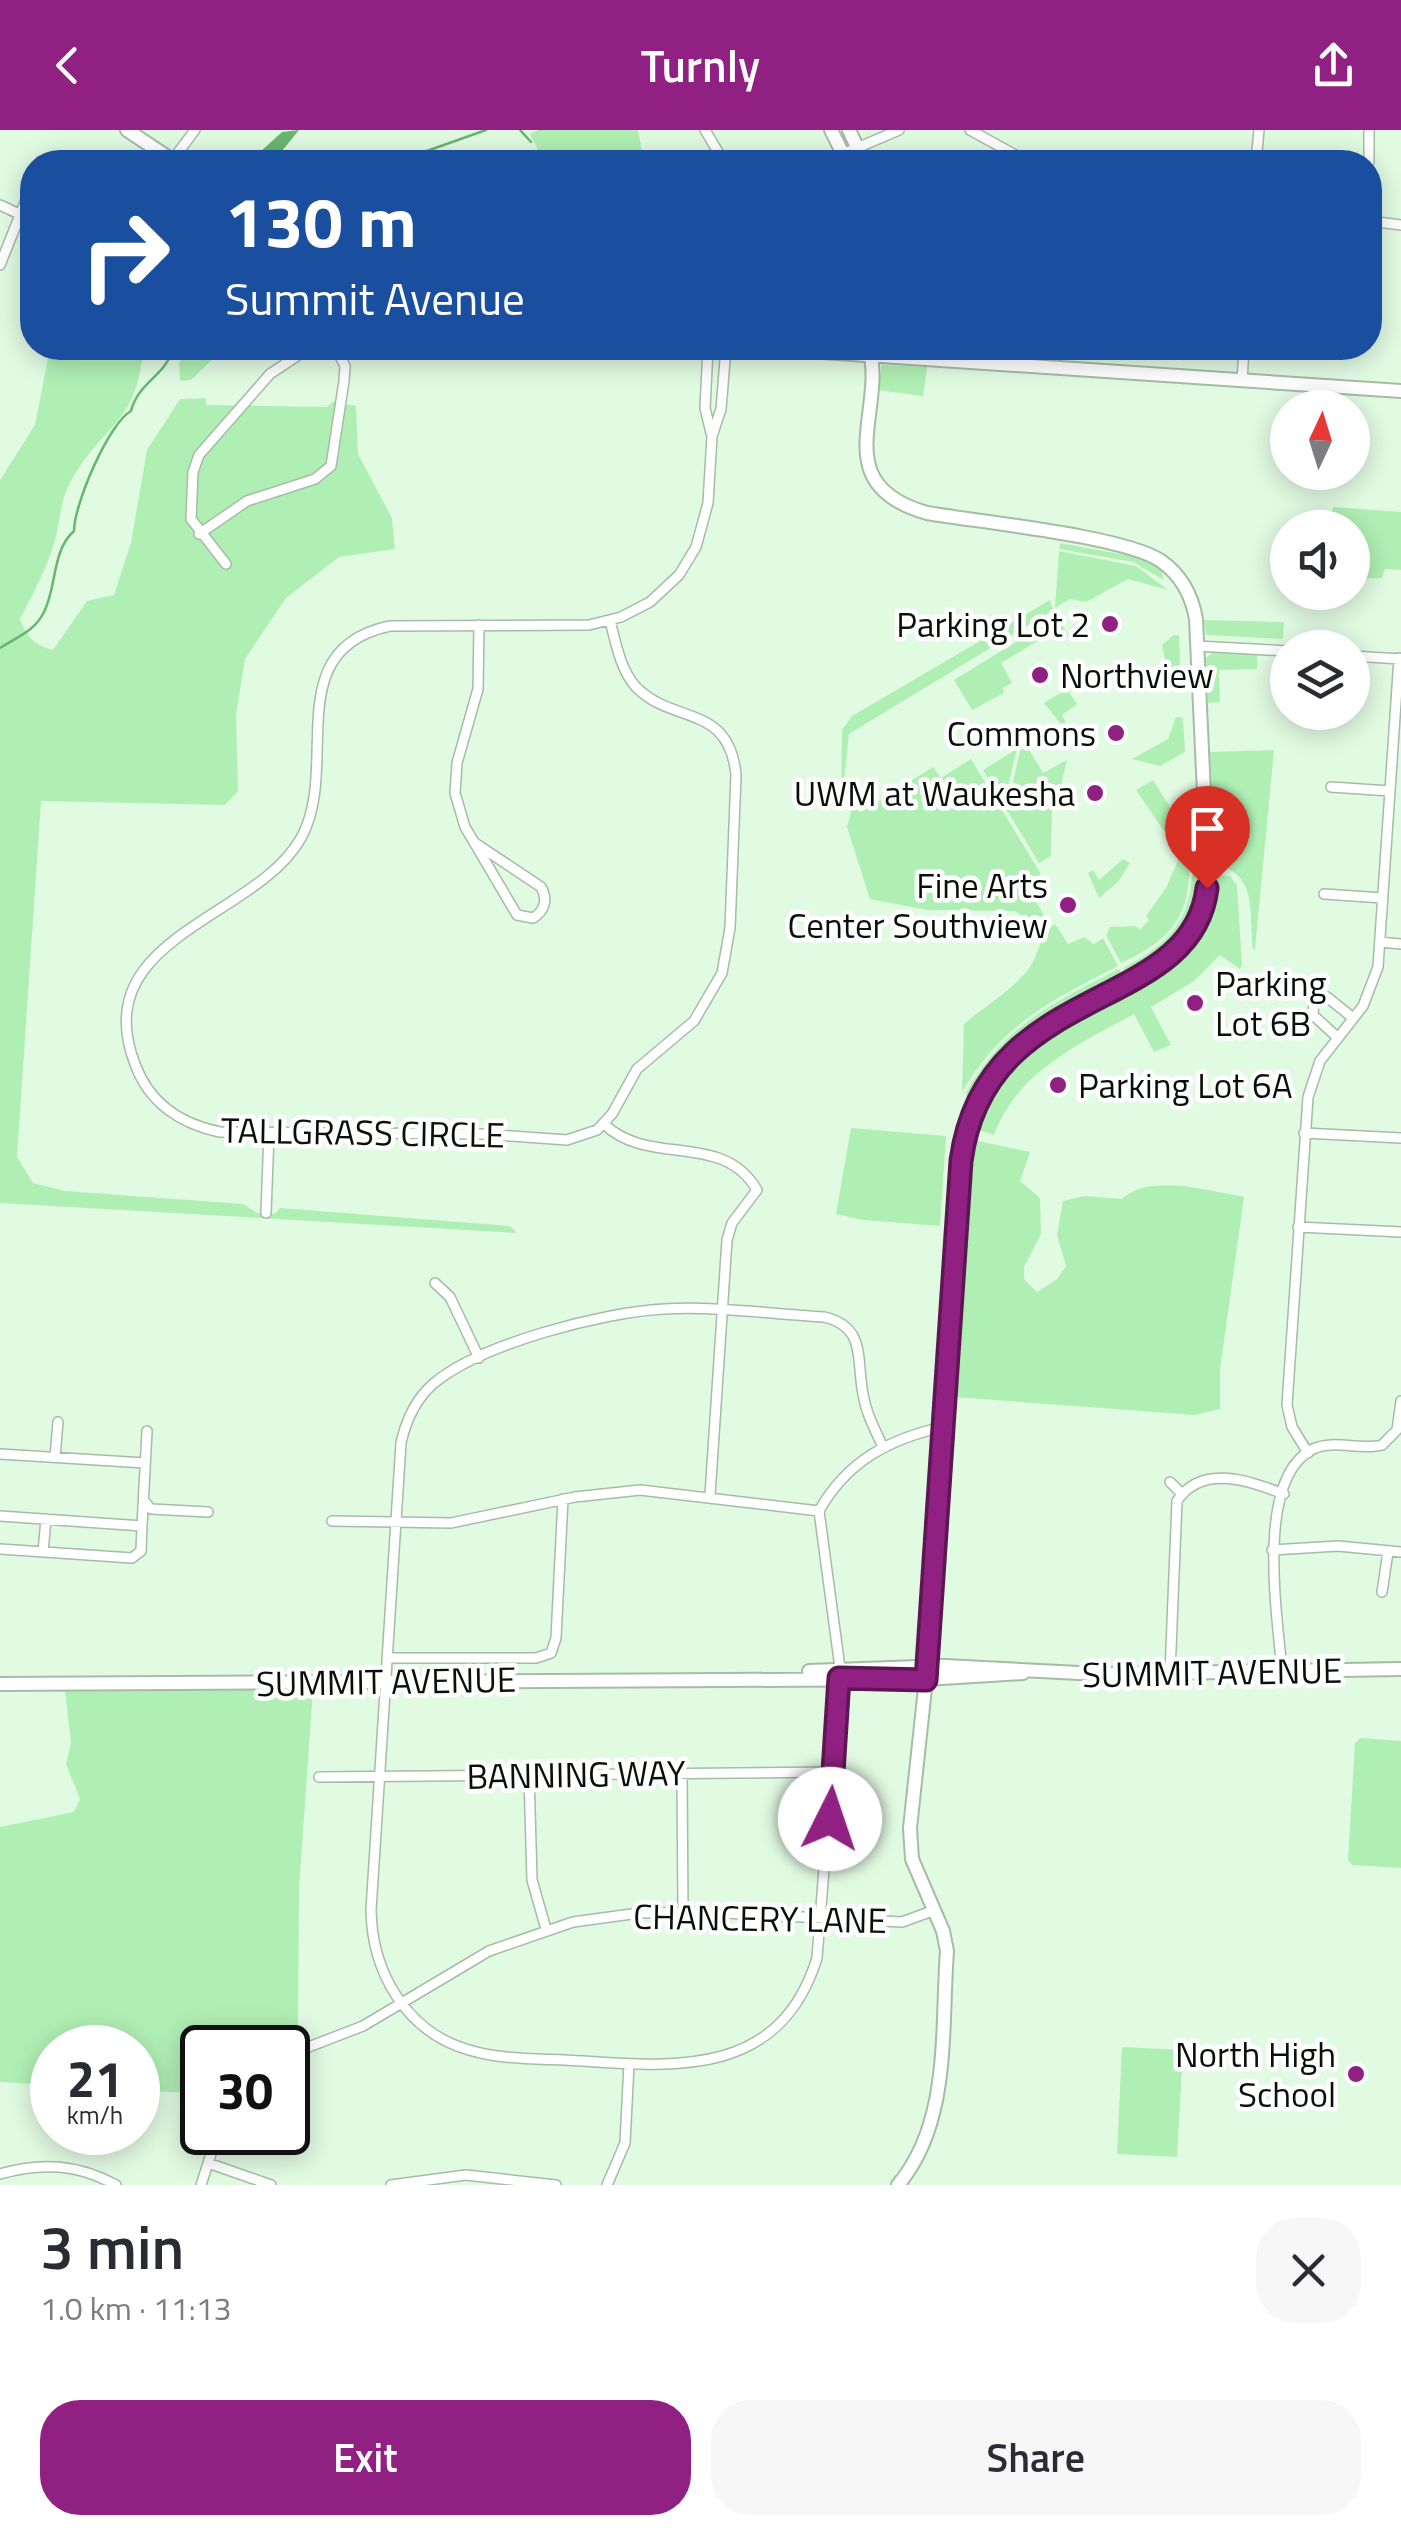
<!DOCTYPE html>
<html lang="en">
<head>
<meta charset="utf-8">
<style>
	body { margin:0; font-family:"Titillium Web",sans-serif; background:#f7f7f7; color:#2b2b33; height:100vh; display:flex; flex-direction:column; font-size:38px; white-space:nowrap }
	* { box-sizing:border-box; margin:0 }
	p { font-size:32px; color:#7c7c81 }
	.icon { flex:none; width:55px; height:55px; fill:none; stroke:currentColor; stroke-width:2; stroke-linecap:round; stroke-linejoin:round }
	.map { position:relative; height:2055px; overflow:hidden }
	.sheet { display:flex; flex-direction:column; background:#fff; flex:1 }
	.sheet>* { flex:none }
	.top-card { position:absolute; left:20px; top:20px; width:1362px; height:210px; border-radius:40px; box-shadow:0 5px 25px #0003; background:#1a4fa0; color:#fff; overflow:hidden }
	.needle { width:65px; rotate:4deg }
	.buttons { position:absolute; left:1270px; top:260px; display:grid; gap:20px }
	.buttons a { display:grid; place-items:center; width:100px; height:100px; border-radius:50%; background:#fff; box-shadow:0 5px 25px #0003; font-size:50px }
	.speed { position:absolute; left:30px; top:1895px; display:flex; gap:20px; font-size:50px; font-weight:700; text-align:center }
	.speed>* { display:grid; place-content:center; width:130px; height:130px; border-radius:50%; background:#fff; box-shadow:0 5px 25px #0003; line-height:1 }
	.speed small { font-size:25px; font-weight:400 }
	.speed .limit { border:5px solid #111; border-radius:15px; background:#fff; color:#111 }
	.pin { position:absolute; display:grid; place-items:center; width:85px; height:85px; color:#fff; margin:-102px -42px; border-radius:50% 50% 50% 0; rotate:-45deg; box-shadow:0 0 10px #0007 }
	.pin .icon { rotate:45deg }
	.me { position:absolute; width:110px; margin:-55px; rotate:4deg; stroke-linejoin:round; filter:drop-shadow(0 0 8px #0008) }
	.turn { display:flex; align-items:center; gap:35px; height:210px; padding:0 40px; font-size:45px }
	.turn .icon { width:130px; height:130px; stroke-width:2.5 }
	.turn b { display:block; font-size:70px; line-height:85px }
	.round { display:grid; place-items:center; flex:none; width:105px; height:105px; border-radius:40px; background:#f7f7f7 }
	.overview { display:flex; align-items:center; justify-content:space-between; height:170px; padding:0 40px }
	h1 { font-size:60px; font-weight:600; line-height:75px }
	.cta { display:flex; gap:20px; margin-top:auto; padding:20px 40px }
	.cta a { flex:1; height:115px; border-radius:40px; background:#902081; color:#fff; font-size:40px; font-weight:600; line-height:115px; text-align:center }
	.cta a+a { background:#f7f7f7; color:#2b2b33 }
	header { display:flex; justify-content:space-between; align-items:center; height:130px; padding:0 40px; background:#902081; color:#fff; font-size:45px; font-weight:600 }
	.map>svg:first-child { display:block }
	.green { fill:#b0efb4 }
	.water { fill:#68b670 }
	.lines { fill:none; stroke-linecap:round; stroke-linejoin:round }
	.stream { stroke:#68b670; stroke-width:2.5 }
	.street-casing { stroke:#a5bca6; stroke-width:12 }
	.secondary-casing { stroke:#a5bca6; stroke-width:16 }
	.street { stroke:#fff; stroke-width:9 }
	.secondary { stroke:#fff; stroke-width:12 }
	.route-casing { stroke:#5e1554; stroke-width:25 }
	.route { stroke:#902081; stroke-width:18 }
	.poi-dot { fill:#902081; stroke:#fff; stroke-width:4 }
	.labels { text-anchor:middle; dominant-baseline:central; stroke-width:9; stroke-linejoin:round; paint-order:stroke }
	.poi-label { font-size:35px; fill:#081109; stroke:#fff; text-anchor:end }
	.street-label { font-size:35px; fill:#081109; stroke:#fff }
</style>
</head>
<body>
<header><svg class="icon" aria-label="back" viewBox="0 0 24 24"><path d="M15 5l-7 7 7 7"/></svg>Turnly<svg class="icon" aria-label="share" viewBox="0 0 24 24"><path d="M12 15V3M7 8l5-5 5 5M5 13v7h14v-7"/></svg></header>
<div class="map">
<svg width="1401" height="2055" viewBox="0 0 1401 2055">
	<rect width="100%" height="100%" fill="#e1fae2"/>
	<path class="green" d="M538,0H638L644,32H553L538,20L530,4Z
		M50,218H143C138,297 99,295 68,357C60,373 60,393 55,410C47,438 33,464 20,489C27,507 34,515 53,520L87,471L114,465L131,413L147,320L180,269L206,268V275L327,277L333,272L356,276L358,324L392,388L395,419L339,427L286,468L245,529L236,585L238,661L225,675L41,671L17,1027L33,1053L65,1061L243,1074L257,1083L275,1084L280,1078L510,1096L517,1103L0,1073V350L35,295Z
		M192,218H224L191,250L180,251L179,233Z
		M882,235L927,237L923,266L877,260Z
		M1333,377L1401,382V440L1385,439L1382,448L1353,449L1352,398L1329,397Z
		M1060,413L1137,427L1161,439L1164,450L1133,432L1059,419Z
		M1059,421L1136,436L1168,460L1128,449L1086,472L1070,469L1055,478Z
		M1050,470L1053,480L849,604L841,679L842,600L852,586Z
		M1057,487L1069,506L1062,510L1046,506L1001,533L1012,553L1003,558L1004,563L972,580L954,550Z
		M1204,490L1284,492L1283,509L1206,505Z
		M1174,505H1179L1181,561L1168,545L1162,515Z
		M1213,522L1257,524V539L1219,540L1220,572L1208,573L1206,528Z
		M1067,559L1077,574L1062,585L1074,610L1070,604L1063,608L1059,603L1065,599L1044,573Z
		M1176,587L1183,588L1185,622L1160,636L1132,629L1168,609Z
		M1049,599L1052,603L1028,618L1043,643L1067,630L1057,672L1011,661L1021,616Z
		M1017,619L1007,660L992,656L983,640Z
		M1274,620L1255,819H1253C1249,782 1258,745 1216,734L1210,622Z
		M971,629L1041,744L1027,757L1044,785L1033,794L1015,781L927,780L870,769L847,697L852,678L861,682L933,637L941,648Z
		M1153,650L1177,688L1164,701L1136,660Z
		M1009,664L1052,675L1051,726L1039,733L1003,674Z
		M1188,696C1192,767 1192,801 1121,833L1106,805L1110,797L1135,796L1140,800L1149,790L1146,786L1166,758L1179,728L1174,710Z
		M1191,696L1197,697C1201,772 1197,807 1126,842L1123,838C1193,801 1195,770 1191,696Z
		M1123,729L1130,733L1118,752L1099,768L1088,743L1093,740L1099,750Z
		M1217,745L1230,746L1237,755L1242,835L1240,839L1220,825L1194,851L1151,877L1171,915L1154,922L1134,884C1079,914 1017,942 994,1005L975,999C986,967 1002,939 1028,916C1100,855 1204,861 1217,745Z
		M1055,794L1068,814L1084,807L1094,814L1103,808L1118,836C1049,872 1003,893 962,962L964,894C984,877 1010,862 1027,841C1040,825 1038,806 1055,794Z
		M1119,839L1122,844C1061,879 1005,902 969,966L965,964C1005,895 1050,874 1119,839Z
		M851,998L946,1006L940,1096L863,1090L836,1084Z
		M974,1010L1030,1022L1020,1051L1040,1068L1041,1104L1024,1137V1149L1037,1162L1057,1149L1066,1136L1057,1105L1063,1071L1085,1066L1122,1069C1149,1043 1209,1061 1244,1067L1220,1240V1279L1195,1285L954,1267Z
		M313,1559L299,1759L298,1898L275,1917L202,1918V1964L138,1960V1918H52V1955L0,1952V1697L74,1682L80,1669L66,1634L71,1613L65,1561Z
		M1360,1608L1401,1611V1738L1352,1735L1348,1730L1355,1613Z
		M1122,1917L1183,1920L1177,2027L1117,2024Z"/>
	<path class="water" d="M299,0L273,32H249L282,2Z"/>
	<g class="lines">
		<path class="stream" d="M520,0L531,12
			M410,32L424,22L486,0
			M0,518C17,507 33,502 43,484C57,460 51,421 74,401C74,374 109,293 131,281C138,252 166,246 173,218"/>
		<defs>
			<path id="street" d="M705,0L724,32
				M970,0L1028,32
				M41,32V31
				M171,32L195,0
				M824,32L899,0
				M1256,32L1259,0
				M1369,32V0
				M0,75L32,90
				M1370,91L1401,95
				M0,135L32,55
				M708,218L705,278L711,303
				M1242,251L1244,218
				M199,404L247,371L315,349L331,336L344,251L345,236L336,218
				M226,434L191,389L193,342L199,325L270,244L309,218
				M610,491C616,513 620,539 636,557C673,595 729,573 736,645L730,798L722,843L694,891L637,939L612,984L597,1000L567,1010L482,1004L220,1002C181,994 149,973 135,934C86,807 256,789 301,708C341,637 278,519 390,496L589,495L621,487L650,472L679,445L696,417L708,373L712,306L721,279L726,218
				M1197,516L1288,521
				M1352,526L1401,529
				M1331,657L1390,661
				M475,713L541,757C548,769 545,781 533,788L517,785L465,697L455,663L457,633L478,559L479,495
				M1324,764L1383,768
				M1380,812L1401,814
				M1337,907L1313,885L1314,871L1327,867L1353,888
				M605,995C650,1037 723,1001 757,1060L732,1093L727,1110L710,1365
				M1304,1003L1401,1008
				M266,1083L269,1003
				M1298,1097L1401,1102
				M435,1153L450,1167L479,1228
				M1308,1323L1292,1297L1287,1275L1308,967L1320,931L1363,876L1378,837L1399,528
				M0,1324L145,1333
				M55,1327L58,1292
				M1170,1352L1182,1364
				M144,1371L151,1379L208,1382
				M0,1386L142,1396L141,1421L132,1428L0,1419
				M332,1391L451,1393L575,1367L640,1360L819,1381
				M142,1396L147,1301
				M1272,1420L1338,1416L1401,1422
				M43,1422L46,1389
				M1382,1462L1388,1422
				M387,1528H536L551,1523L556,1508L563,1369
				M840,1538L819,1381C847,1331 889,1309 943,1297
				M1282,1541C1278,1489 1254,1348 1313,1319C1334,1309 1360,1321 1382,1315L1397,1300L1401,1271
				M1170,1543L1177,1371C1202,1333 1249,1351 1284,1364
				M839,1548L817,1828C781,1944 682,1938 583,1931C545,1928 505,1931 469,1920C406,1902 372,1842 371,1780L401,1313C406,1290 415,1270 433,1254C480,1214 603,1182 664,1179C717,1176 771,1184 824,1187C867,1197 856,1230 863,1264C866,1283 875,1300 883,1317
				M682,1643L683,1782
				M529,1644L532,1750L546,1799
				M319,1647L833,1642
				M306,1918L363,1896L489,1821L573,1792L639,1783L704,1782L902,1792L935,1780
				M211,2034L271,2055
				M0,2044C41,2032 78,2034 116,2055
				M201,2055L218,2002
				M391,2055L466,2045L556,2055
				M607,2055L625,2013L629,1934"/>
			<path id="secondary" d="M127,0L175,32
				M831,0L847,32
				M849,0L864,32
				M762,218L1401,261
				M869,218C887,280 825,354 927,383C979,392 1124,406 1161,431C1181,445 1192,466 1196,489L1208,751C1196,848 1094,855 1029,906C998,931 978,964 966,1002L926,1549L910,1698L912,1729L943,1801L947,1821C941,1900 951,1992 898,2055
				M809,1541L945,1536L1098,1544L1401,1539
				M0,1554L926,1549L1023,1543"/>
		</defs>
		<use href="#street" class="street-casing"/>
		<use href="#secondary" class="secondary-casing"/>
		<use href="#street" class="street"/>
		<use href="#secondary" class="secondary"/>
	</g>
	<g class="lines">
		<defs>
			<path id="route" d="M830,1689L839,1548L926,1550L961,1031C985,849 1192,885 1207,758"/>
		</defs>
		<use href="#route" class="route-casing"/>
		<use href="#route" class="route"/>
	</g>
	<g class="poi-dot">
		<circle cx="1110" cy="494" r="10"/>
		<circle cx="1040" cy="545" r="10"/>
		<circle cx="1116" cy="603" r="10"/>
		<circle cx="1095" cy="663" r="10"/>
		<circle cx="1068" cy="775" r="10"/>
		<circle cx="1195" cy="873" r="10"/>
		<circle cx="1058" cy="955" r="10"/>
		<circle cx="1356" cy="1944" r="10"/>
	</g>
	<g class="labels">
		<g class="poi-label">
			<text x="1090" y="494">Parking Lot 2</text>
			<text x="1060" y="545" text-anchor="start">Northview</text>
			<text x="1096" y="603">Commons</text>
			<text x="1075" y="663">UWM at Waukesha</text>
			<text x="1048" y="755">Fine Arts<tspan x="1048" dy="40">Center Southview</tspan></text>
			<text x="1215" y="853" text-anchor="start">Parking<tspan x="1215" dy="40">Lot 6B</tspan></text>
			<text x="1078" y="955" text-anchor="start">Parking Lot 6A</text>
			<text x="1336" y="1924">North High<tspan x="1336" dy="40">School</tspan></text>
		</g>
		<g class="street-label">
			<text transform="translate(363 1002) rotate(1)">TALLGRASS CIRCLE</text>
			<text transform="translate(1212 1542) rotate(-1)">SUMMIT AVENUE</text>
			<text transform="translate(386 1551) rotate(-1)">SUMMIT AVENUE</text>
			<text transform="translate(576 1644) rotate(-1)">BANNING WAY</text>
			<text transform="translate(760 1788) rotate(1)">CHANCERY LANE</text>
		</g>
	</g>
</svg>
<div class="buttons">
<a><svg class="needle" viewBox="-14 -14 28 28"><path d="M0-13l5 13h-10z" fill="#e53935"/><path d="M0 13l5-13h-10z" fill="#7c7c81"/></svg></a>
<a><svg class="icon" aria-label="sound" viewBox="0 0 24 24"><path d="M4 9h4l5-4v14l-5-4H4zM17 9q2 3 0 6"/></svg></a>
<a><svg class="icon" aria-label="layers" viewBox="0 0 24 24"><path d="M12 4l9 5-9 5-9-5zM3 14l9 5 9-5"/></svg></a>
</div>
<div class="speed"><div>21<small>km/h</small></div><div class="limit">30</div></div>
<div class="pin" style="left:1207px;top:758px;background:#d93025"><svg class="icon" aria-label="arrive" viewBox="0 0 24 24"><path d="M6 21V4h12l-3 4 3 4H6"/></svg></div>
<svg class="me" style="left:830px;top:1689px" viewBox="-20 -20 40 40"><circle r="19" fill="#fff"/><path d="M0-13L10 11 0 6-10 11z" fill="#902081"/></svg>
<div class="top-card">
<div class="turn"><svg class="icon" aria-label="right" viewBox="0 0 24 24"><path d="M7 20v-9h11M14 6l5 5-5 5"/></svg><div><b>130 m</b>Summit Avenue</div></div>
</div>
</div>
<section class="sheet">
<div class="overview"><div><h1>3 min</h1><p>1.0 km · 11:13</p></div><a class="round"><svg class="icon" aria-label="close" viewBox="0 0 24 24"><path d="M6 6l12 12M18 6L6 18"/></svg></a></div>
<div class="cta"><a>Exit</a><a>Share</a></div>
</section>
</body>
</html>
